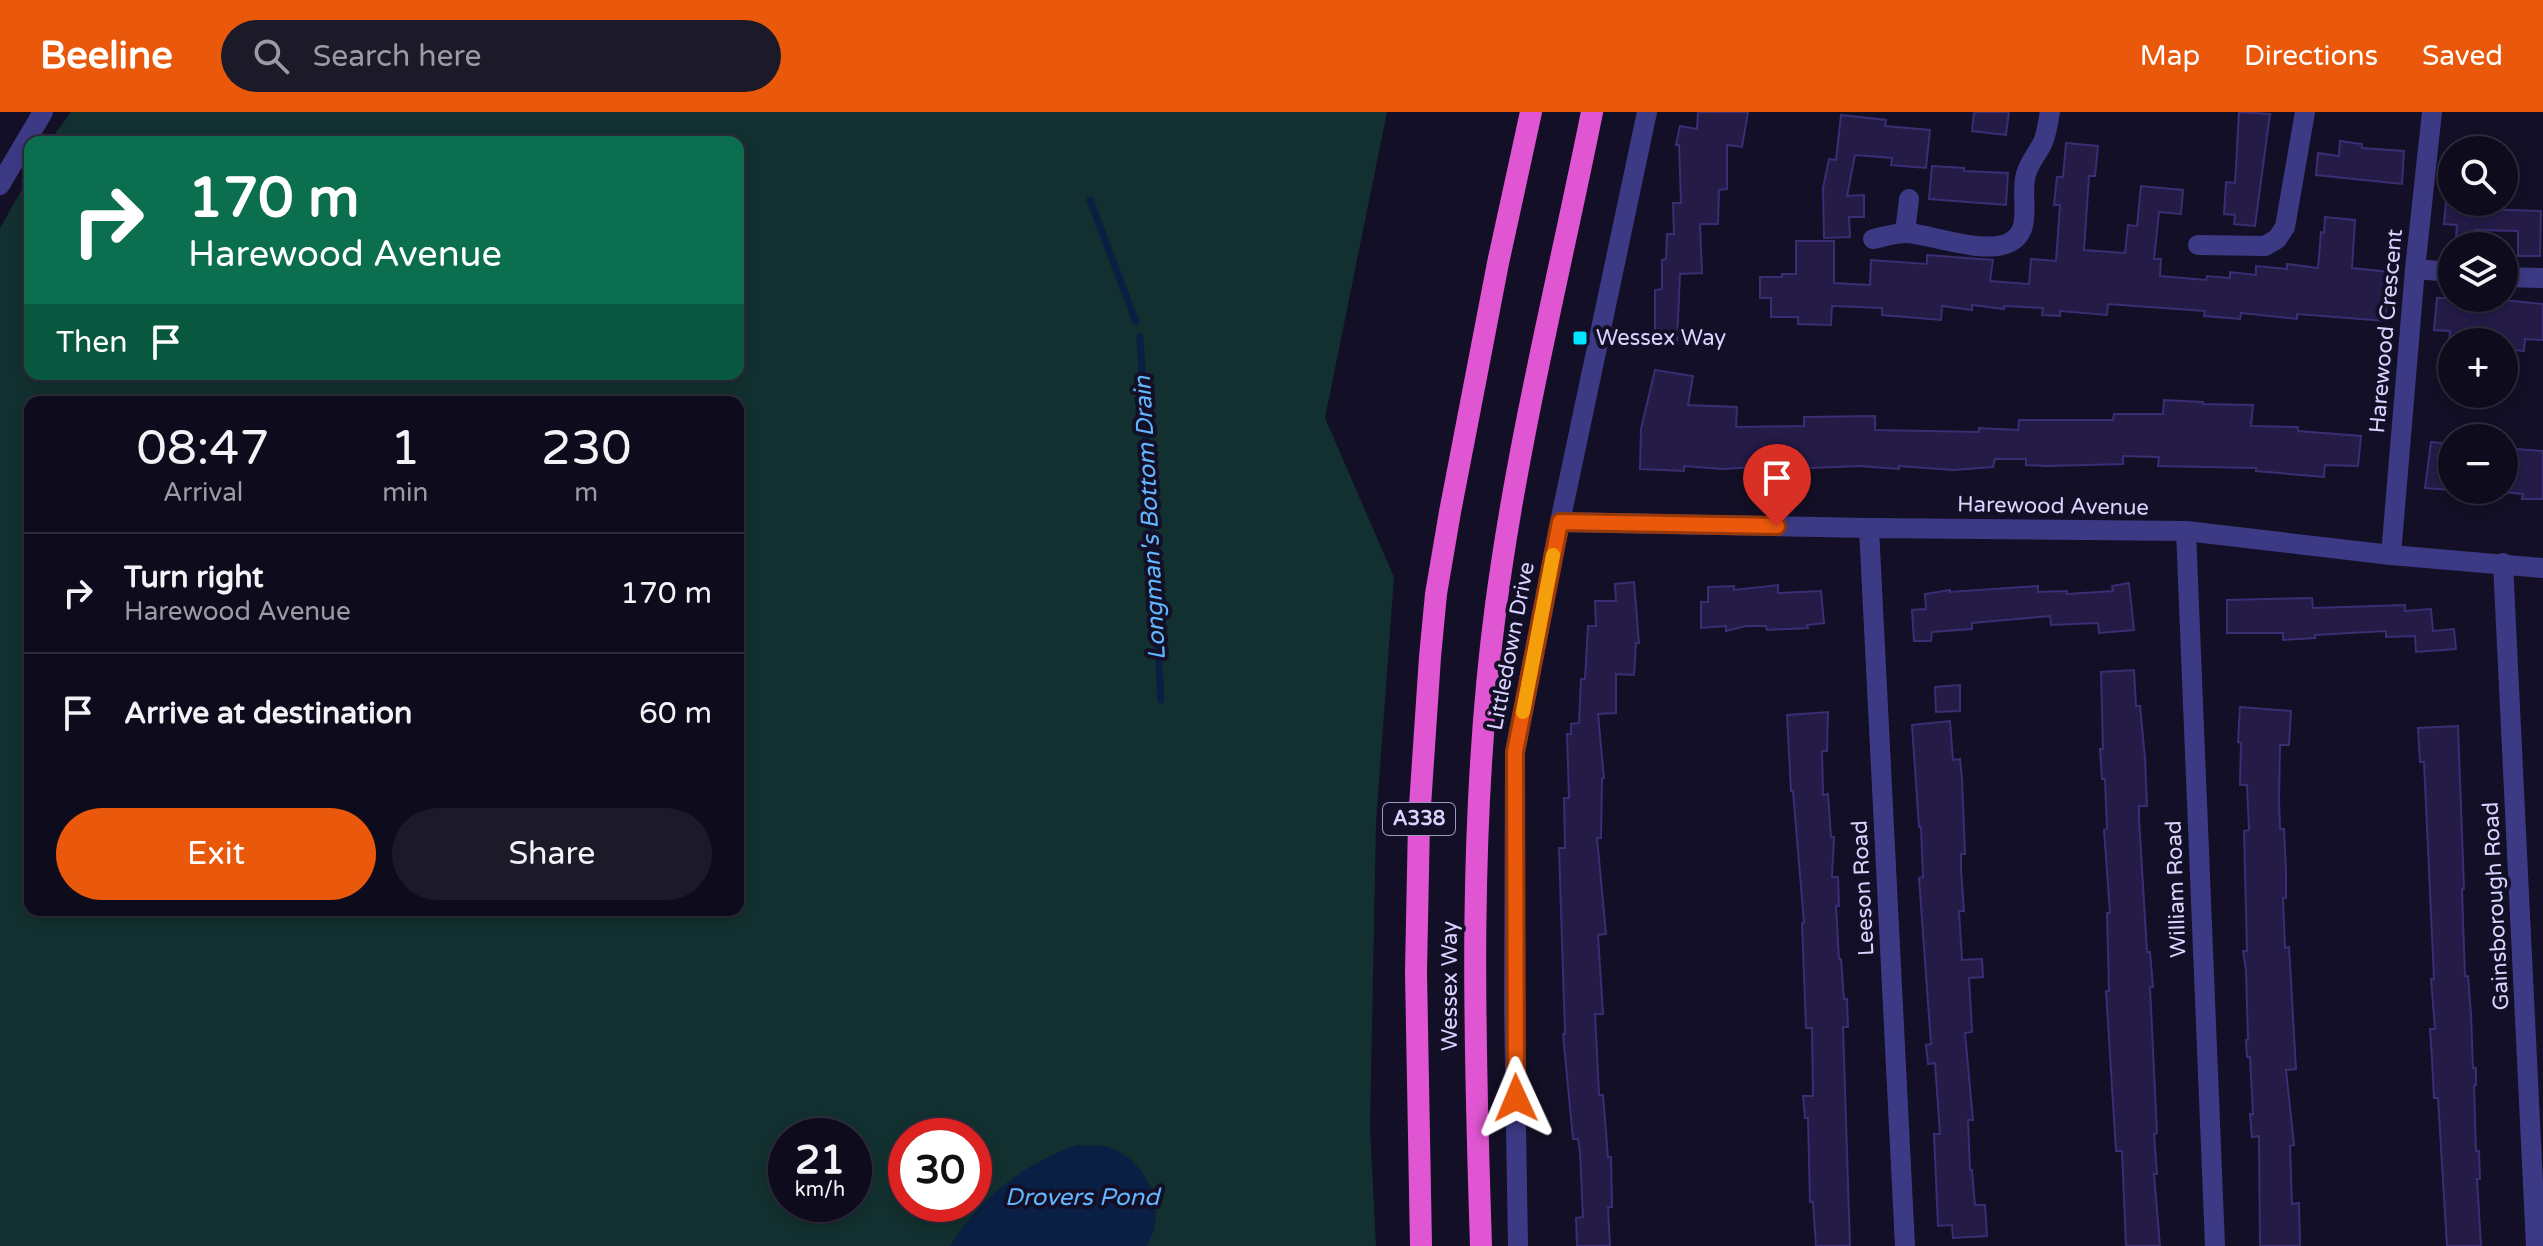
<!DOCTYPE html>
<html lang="en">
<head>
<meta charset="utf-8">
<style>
	body { margin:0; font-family:"Varela Round",sans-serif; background:#1c1929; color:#f1f3f6; height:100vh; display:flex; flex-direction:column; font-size:30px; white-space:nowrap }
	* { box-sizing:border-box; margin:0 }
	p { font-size:26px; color:#9b9ba3 }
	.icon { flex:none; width:44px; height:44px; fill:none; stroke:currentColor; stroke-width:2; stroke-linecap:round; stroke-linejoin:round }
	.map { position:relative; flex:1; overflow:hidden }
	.drawer { position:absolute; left:24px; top:284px; width:720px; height:520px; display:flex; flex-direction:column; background:#0e0b1c; border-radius:16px; box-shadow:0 4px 12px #0003,0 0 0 2px #2e2b3b }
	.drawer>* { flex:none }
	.top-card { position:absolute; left:24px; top:24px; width:720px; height:244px; border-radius:16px; box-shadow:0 4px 12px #0003,0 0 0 2px #2e2b3b; background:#0b6e4f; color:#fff; overflow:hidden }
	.buttons { position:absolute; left:2438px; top:24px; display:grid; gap:16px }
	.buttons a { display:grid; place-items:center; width:80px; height:80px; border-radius:50%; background:#0e0b1c; box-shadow:0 4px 12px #0003,0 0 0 2px #2e2b3b; font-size:40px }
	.speed { position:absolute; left:768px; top:1006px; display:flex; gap:16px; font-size:40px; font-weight:700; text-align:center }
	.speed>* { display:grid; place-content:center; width:104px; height:104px; border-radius:50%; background:#0e0b1c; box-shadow:0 4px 12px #0003,0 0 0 2px #2e2b3b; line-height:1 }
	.speed small { font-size:20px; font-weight:400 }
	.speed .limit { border:12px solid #d22; background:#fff; color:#111 }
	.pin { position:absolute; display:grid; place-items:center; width:68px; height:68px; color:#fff; margin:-82px -34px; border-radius:50% 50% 50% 0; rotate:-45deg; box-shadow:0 0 8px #0007 }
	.pin .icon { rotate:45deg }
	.me { position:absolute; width:88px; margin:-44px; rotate:359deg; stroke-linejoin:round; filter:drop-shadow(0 0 6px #0008) }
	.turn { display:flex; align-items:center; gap:28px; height:168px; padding:0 32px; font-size:36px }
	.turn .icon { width:104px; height:104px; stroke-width:2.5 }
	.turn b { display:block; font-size:56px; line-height:68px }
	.then { display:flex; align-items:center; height:76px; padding:0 32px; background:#0003; gap:16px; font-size:30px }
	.eta { display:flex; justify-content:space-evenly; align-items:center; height:136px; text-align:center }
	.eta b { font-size:48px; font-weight:600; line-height:56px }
	.cta { display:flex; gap:16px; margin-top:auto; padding:16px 32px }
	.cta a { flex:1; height:92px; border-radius:48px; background:#ea580c; color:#fff; font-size:32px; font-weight:600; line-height:92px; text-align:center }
	.cta a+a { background:#1c1929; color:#f1f3f6 }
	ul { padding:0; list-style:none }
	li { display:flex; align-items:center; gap:24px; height:120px; padding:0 32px; border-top:2px solid #2e2b3b }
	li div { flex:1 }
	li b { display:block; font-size:30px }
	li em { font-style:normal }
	header { display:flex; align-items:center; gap:48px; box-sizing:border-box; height:112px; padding:0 40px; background:#ea580c; color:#fff }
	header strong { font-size:38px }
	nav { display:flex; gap:44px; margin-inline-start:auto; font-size:28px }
	.search { width:560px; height:72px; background:#1c1929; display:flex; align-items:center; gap:20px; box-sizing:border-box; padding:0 28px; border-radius:44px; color:#9b9ba3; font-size:30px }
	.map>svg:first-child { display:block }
	.green { fill:#12302f; fill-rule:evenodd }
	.water { fill:#0a1f44 }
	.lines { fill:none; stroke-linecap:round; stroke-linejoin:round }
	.stream { stroke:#0a1f44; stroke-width:7 }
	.building { fill:#241b47; stroke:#3b2d73; stroke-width:2 }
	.minor { stroke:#3d3a85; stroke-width:20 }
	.trunk { stroke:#e055d1; stroke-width:22 }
	.route-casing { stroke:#983908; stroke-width:20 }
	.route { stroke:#ea580c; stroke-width:14 }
	.slow { stroke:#f59e0b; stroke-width:14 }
	.poi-dot { fill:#00e5ff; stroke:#130f26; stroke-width:3 }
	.labels { text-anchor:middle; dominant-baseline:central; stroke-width:8; stroke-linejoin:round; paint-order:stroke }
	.shield { fill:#130f26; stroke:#9e99be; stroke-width:2 }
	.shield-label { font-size:20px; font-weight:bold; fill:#d9d4ff }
	.street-label { font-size:22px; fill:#d9d4ff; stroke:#130f26 }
	.poi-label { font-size:22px; fill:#d9d4ff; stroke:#130f26; text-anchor:start }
	.water-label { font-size:24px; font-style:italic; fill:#62b6ff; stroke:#130f26 }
</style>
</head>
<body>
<header>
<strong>Beeline</strong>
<div class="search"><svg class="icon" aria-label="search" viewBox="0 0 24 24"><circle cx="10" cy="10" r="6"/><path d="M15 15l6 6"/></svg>Search here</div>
<nav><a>Map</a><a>Directions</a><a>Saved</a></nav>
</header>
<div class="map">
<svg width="2543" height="1134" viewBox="0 0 2543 1134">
	<rect width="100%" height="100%" fill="#130f26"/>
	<path class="green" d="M71,0H1387L1325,306L1394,465L1376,710L1370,1016L1376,1134H0V116L30,63V262H738V30H49ZM30,290H738V798H30ZM786,1024H854V1092H786ZM906,1024H974V1092H906Z"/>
	<path class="water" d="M1077,1033C1085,1034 1095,1033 1103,1034C1138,1041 1163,1081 1154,1116C1153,1122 1150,1128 1147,1134H950C979,1086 1025,1051 1077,1033Z"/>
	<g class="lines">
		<path class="stream" d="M1090,88L1136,210
			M1140,225L1161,588"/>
	</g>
	<path class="building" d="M1698,0H1748L1742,35L1727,33V77L1719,78L1718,112H1700L1702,161L1680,162L1677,229L1655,230V178L1662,177V148L1666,147L1667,122H1674L1673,91H1681L1679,33H1676L1680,14L1697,17Z
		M1974,0H2009L2006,23L1972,19Z
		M2239,0L2270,2L2255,114L2234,112L2235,103L2224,102L2226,70L2235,71Z
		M1841,3L1886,8L1885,14L1930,18L1926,56L1891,53L1892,46L1855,43L1847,84L1864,83V105H1849L1850,125L1824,126L1823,76L1829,47L1836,48Z
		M2340,29L2362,32V36L2404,39L2402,72L2316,63L2318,41L2339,44Z
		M2066,31L2098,34L2095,64H2089L2084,138L2125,141L2128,113L2137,114L2141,74L2183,78L2181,102L2159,100L2154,147H2161L2160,164L2206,168L2207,164L2230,166V160L2256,163V154L2287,157V152L2318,156L2321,120L2324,121L2325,105L2355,108L2352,156L2390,160L2385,209L2297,202V207L2241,201L2240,207L2204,204L2205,199L2108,192L2107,203L2060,199V204L2042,203L2043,196L2004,194V197L1972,193V198L1942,194L1941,208L1882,203V196L1832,194L1831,213L1798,212V205H1771V186H1760V165H1782V162H1796V129H1834V171L1870,173L1871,148L1927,152V143L1993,148L1990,169L2029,172L2031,147L2056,149L2060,93H2054L2057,65H2063Z
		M1932,54L1964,56V59L2008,61L2006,93L1929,87Z
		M2446,90H2478L2477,97L2541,99L2540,144H2518V119L2475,118L2474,127L2456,125L2457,113L2444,112Z
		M2437,186H2484L2543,192V228L2525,227L2524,239L2504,237V230H2449L2450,219L2434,218Z
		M1655,258L1693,264L1688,293L1737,295L1736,315L1804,314V305L1875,304V318L1979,320V316L2018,318L2019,308H2113L2114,302H2163L2164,288L2203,290V292L2253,293L2251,314L2298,315V319L2361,324L2358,354L2325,353L2324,365L2256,359V356L2158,354L2159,345L2123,344V352L2047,354L2026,353V347H1995L1993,355L1953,358L1899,354V357L1859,354L1790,357V353L1723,357L1684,354V359L1640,357L1641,317Z
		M2431,330L2452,332V378L2425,376Z
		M2504,336L2543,339V387H2522L2523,382L2504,380Z
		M1634,470L1639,531H1636L1634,563L1616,562V601L1598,602L1604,666H1602L1601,726H1597L1606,822L1598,823L1603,902H1595L1599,983H1603L1608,1045H1611L1612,1095H1608L1610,1134H1577L1576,1106L1583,1105L1580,1040L1578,1027H1573L1563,922H1565L1559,736H1565L1564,686H1569L1567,622H1571V612L1579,611L1581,567H1585L1588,514H1596L1595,489H1616L1615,472Z
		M2129,471L2134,518L2099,521L2098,511L2051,513L2050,504L1972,511V517L1932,520L1931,529H1914L1912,498L1926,497L1925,482L1950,478V480L2038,474V480L2067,479V482L2113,479L2112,474Z
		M1778,473V481L1821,479L1824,511L1807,513L1808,516L1767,518L1766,514H1746L1726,519V514L1701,516V490H1708V475L1734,474V478Z
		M2312,486L2313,496L2405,493V499L2431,497L2433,519L2454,517L2456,537L2416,540L2415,524L2386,525V519L2315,523V526L2283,528V521H2227V488Z
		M2134,558L2136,594H2140L2145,646L2147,694H2139V707L2147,840H2150L2153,875H2150L2157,1021L2154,1022L2157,1062H2154L2160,1134H2126L2122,1039H2116L2106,879H2109L2107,801H2110L2104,718L2107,717L2105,667H2102L2100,637H2103L2101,560Z
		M1960,573V599L1936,600L1935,575Z
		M2240,595L2291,599L2289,633H2280L2279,688L2280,717H2284L2286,759V786H2283L2285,836L2289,835L2296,957L2286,958L2294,1033L2290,1034L2292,1092L2299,1091L2300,1134H2260L2259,1024L2252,1025L2250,1002H2253L2250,945H2247L2246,928H2248L2246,858L2243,839H2247L2244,719L2249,718L2247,673H2240L2241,631L2238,630Z
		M1828,600L1827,639H1822L1823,683L1828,682L1831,725H1834L1832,765H1838L1839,794H1836L1839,847H1841L1844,887H1847L1848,915H1843L1850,1134H1816L1813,1090H1810L1808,1006H1805L1803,984H1813L1812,916H1806L1802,811H1804L1793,679H1791L1787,603Z
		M1950,609L1953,648L1960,647L1962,667L1965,742H1961V757L1964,799H1959L1962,848L1982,847L1983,865L1969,866L1972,920L1965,921L1973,1008H1968L1970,1058H1972L1975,1093H1985L1987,1124L1953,1126L1952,1113L1938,1114L1934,1022H1940L1935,951L1928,952L1926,933L1931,932L1919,766L1923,765L1921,715H1919L1912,613Z
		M2458,614L2464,777H2462L2463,809L2465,864H2468L2471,902L2473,956H2476V973H2474L2476,1039H2479L2480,1067H2477L2481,1134H2447L2438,986H2434L2432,947L2430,917H2435L2431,867H2434L2424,650H2420L2418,616Z"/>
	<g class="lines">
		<path class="minor" d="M0,73L43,0
			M1905,120L1909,87
			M1873,127C1884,125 1897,120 1908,121C1936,123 2008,153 2022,117C2028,100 2021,80 2026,62C2030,49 2038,41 2043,30C2047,21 2048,9 2050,0
			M2198,133L2265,134L2277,127L2285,115L2305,0
			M2415,157L2452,160
			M2504,165L2543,166
			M1560,410L1869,416L2186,419L2391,443L2543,456
			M1869,416L1905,1134
			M2186,419L2215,1134
			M2391,443L2415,157L2432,0
			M2503,451L2536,1134
			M1518,1134L1514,897L1515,640L1560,410L1647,0"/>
		<path class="trunk" d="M1421,1134L1416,860L1419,709L1430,545L1436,482L1450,400L1498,151L1531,0
			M1481,1134C1474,921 1468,705 1496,493C1518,327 1559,164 1592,0"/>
	</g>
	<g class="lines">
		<defs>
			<path id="route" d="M1516,986L1515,640L1560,410L1777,414"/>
		</defs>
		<use href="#route" class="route-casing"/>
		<use href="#route" class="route"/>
		<path class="slow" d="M1523,600L1553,443"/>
	</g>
	<rect class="poi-dot" x="1572" y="218" width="16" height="16" rx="4"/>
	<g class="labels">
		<rect class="shield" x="1383" y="691" width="72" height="32" rx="6"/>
		<g class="shield-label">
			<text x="1419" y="707">A338</text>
		</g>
		<g class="street-label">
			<text transform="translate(2386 219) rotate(-85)">Harewood Crescent</text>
			<text transform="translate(2053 394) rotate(1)">Harewood Avenue</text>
			<text transform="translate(1511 534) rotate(-79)">Littledown Drive</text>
			<text transform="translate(1863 776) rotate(-93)">Leeson Road</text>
			<text transform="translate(2176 777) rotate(-92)">William Road</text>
			<text transform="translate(2496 794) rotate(-93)">Gainsborough Road</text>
			<text transform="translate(1450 874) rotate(-90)">Wessex Way</text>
		</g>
		<g class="poi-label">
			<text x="1596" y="226">Wessex Way</text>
		</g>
		<g class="water-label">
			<text transform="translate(1150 406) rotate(-93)">Longman's Bottom Drain</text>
			<text x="1082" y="1085">Drovers Pond</text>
		</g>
	</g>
</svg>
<div class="buttons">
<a><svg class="icon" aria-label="search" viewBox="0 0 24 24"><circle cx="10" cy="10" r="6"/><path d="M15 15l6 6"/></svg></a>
<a><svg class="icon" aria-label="layers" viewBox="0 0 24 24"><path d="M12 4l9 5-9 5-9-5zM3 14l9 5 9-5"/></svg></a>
<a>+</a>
<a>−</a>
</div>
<div class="speed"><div>21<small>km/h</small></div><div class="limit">30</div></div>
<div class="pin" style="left:1777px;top:414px;background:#d93025"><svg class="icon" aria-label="arrive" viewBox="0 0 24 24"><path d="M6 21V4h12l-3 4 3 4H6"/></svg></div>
<svg class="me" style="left:1516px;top:986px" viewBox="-20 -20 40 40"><path d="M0-17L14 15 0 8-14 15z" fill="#ea580c" stroke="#fff" stroke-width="4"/></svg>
<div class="top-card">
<div class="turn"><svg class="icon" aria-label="right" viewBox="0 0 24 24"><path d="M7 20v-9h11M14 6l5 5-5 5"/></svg><div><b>170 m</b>Harewood Avenue</div></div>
<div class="then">Then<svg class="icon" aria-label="arrive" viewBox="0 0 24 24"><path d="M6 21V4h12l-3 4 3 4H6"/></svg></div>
</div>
<section class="drawer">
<div class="eta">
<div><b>08:47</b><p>Arrival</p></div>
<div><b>1</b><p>min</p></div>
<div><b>230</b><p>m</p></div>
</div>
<ul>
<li><svg class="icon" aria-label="right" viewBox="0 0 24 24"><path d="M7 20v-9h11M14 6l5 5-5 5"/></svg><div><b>Turn right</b><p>Harewood Avenue</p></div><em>170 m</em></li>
<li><svg class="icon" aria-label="arrive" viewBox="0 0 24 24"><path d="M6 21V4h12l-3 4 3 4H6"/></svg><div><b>Arrive at destination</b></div><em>60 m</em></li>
</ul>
<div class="cta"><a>Exit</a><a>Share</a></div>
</section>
</div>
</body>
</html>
